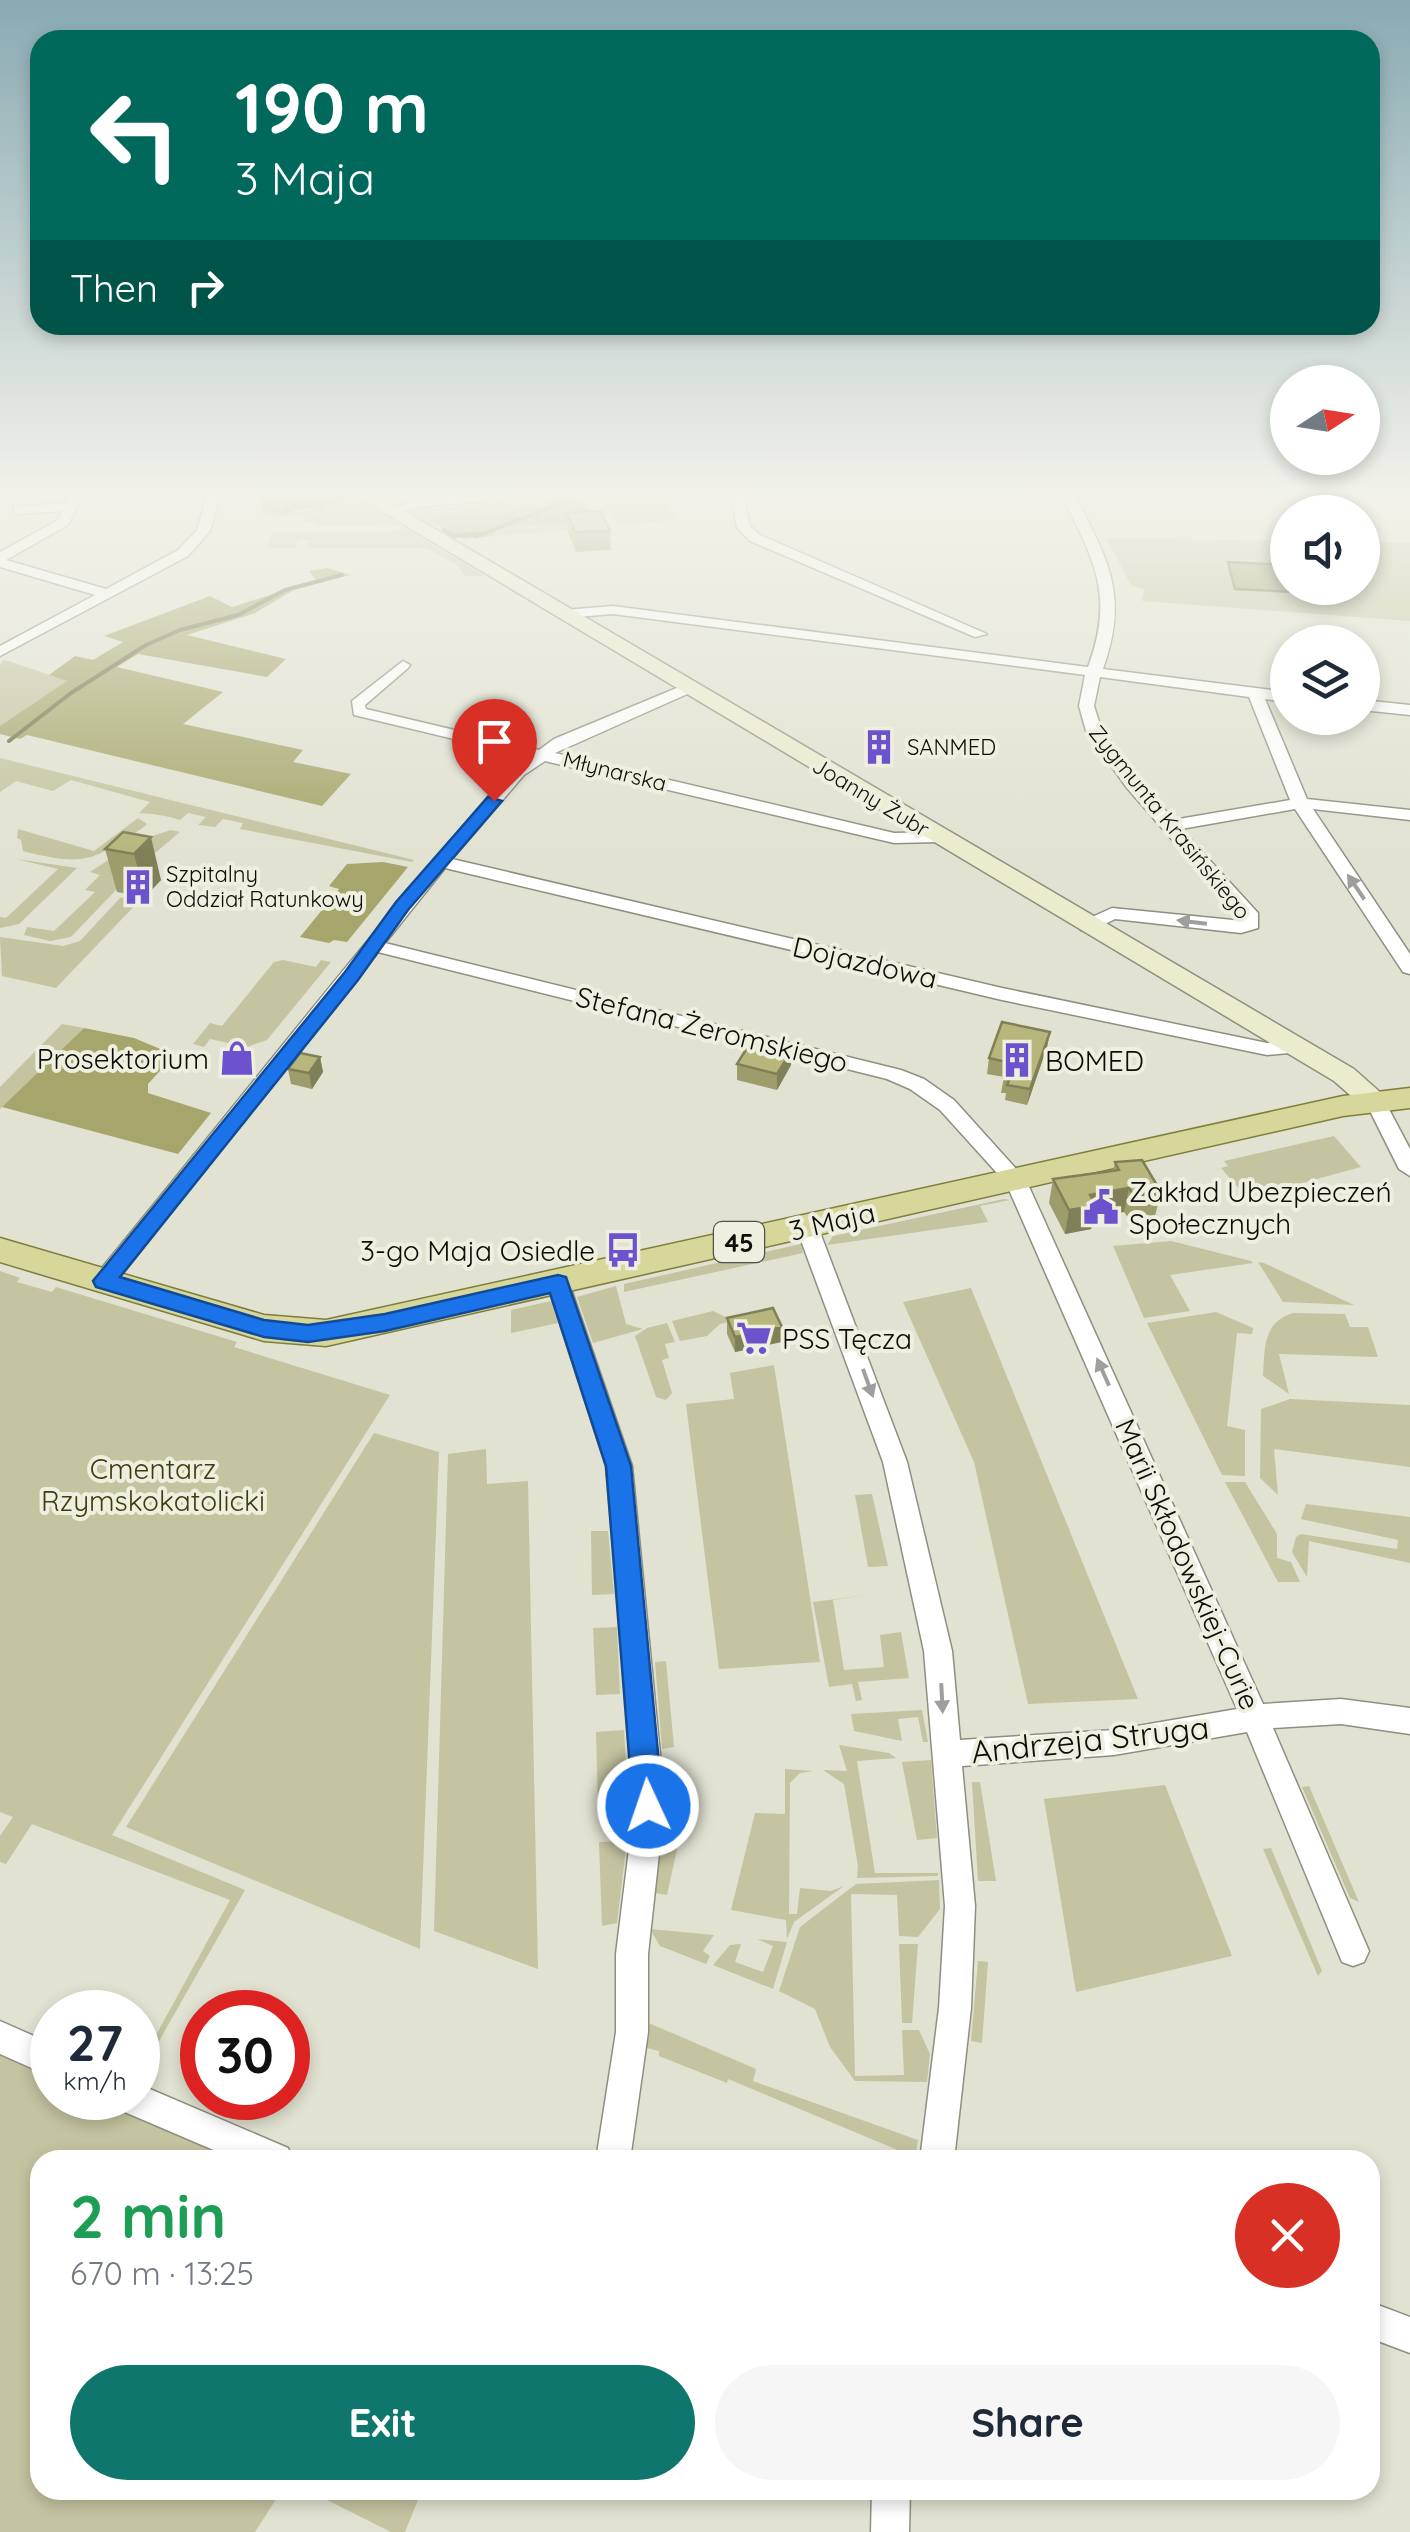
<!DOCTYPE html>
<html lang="en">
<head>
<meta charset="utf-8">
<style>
	body { margin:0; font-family:Quicksand,sans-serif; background:#f6f6f7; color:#1f2937; height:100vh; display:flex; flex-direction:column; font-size:38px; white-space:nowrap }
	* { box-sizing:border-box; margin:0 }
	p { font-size:32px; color:#747a83 }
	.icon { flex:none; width:55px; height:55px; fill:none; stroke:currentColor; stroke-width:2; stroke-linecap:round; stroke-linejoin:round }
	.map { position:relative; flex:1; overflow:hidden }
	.details { position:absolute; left:30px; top:2150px; width:1350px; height:350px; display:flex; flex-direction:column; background:#fff; border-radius:30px; box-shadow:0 5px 15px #0003 }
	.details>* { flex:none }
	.banner { position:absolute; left:30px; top:30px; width:1350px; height:305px; border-radius:30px; box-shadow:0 5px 15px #0003; background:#00695c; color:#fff; overflow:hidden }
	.needle { width:65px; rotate:78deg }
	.buttons { position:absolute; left:1270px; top:365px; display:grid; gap:20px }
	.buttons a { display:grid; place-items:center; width:110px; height:110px; border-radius:50%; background:#fff; box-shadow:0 5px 15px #0003; font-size:50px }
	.speed { position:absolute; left:30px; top:1990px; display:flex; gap:20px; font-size:50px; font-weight:700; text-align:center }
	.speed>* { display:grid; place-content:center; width:130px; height:130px; border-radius:50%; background:#fff; box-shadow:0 5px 15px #0003; line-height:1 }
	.speed small { font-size:25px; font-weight:400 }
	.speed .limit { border:15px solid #d22; background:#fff; color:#111 }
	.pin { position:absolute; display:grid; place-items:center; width:85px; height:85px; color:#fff; margin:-102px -42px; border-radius:50% 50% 50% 0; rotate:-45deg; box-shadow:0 0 10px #0007 }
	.pin .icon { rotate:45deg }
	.me { position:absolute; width:110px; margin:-55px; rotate:357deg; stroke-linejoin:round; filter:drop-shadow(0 0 8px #0008) }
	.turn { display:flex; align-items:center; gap:35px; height:210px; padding:0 40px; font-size:45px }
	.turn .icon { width:130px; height:130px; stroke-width:2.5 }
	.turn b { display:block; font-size:70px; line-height:85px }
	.then { display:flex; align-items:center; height:95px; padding:0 40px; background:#0003; gap:20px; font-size:38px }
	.round { display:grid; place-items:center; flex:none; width:105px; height:105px; border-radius:52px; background:#f6f6f7 }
	.summary { display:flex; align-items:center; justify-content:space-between; height:170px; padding:0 40px }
	h1 { font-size:60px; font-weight:800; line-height:75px; color:#1e9e55 }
	.action { display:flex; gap:20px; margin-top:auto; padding:20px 40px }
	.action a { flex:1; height:115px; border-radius:60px; background:#0f766e; color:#fff; font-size:40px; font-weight:800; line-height:115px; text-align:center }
	.action a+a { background:#f6f6f7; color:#1f2937 }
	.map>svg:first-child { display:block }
	.green { fill:#c4c4a1 }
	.forest { fill:#a6a66c }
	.water { fill:#9b9b62; stroke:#707047; stroke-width:2.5 }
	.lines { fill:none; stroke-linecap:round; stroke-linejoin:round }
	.stream { stroke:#707047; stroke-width:4 }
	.street-casing { stroke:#8e8f80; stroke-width:3 }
	.secondary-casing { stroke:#8e8f80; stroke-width:3 }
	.primary-casing { stroke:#7f7e3d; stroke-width:3 }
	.street { fill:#fff; fill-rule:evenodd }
	.secondary { fill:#ebebcd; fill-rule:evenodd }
	.primary { fill:#d7d69b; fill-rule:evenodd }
	.wall { fill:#9d9d6c }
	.shaded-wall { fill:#808058 }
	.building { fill:#b7b77d; stroke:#808058; stroke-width:2.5 }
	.oneway { fill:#9e9e9c }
	.route { fill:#1a73e8; stroke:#114b97; stroke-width:2.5 }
	.labels { text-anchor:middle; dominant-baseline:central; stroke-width:8; stroke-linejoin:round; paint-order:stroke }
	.far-poi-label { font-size:22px; fill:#0d0d08; stroke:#eeefde; text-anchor:start }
	.far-street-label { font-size:22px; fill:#0d0d08; stroke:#eeefde }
	.shield { fill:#eeefde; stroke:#505148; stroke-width:2.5 }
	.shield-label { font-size:25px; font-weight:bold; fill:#0d0d08 }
	.street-label { font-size:28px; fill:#0d0d08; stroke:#eeefde }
	.poi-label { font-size:28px; fill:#0d0d08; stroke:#eeefde; text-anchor:start }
	.park-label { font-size:28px; fill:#3e3d0f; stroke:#eeefde }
	.near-street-label { font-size:32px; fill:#0d0d08; stroke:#eeefde }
</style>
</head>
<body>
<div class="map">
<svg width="1410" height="2532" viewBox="0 0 1410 2532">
	<rect width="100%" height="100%" fill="#e1e2d1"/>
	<path class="green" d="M269,496L265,509C284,519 300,508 319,509L314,496H351L372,508L306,513L377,511L401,525L319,526L316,522H304L301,516L256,517Z
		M595,496H663L675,520L616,525L611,514L600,513Z
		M581,497L592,514L594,528L494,536L496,530L508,527L586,521L563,500L482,519L458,514L431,521L438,526L433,527L408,512L429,504L433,509Z
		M406,528L485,576H465L458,566L427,548H307L310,540H298L295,548H268L272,531L385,532Z
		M1106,538L1287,541L1288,588H1362L1363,542L1410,543V621L1142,601L1144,590L1131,585Z
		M4,660L8,661L68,681L0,726V664Z
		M0,758L414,860L412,862L240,829L243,823L223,819L215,827L198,825L206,817L188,813L180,820C165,815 153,814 139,813L150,802L71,780L53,791L16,781L0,792Z
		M138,818L147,824L144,827C92,861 85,867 23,851L21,840L17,838L18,829L94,851Z
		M171,830L180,832L136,869L71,937L50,941L24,935L27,927L54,931L95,892L85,890L100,875L90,872L137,841Z
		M16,859L77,868L19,924L0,928V917L6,918L58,869Z
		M132,896L142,898L56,988L2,976L0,937L63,946L80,941L120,898Z
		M283,960L316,967L321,960L331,962L267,1040L247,1047L210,1039L204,1047L193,1044L210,1023L222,1026L274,962Z
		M62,1024L84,1028L0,1109V1087Z
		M1334,1136L1361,1167L1262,1194L1257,1188L1242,1192L1221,1168L1228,1166L1224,1161Z
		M1004,1199L1010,1200L980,1206L988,1222L827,1245L833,1236Z
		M1171,1241L1251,1261L1253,1263L1170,1275L1190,1311L1144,1318L1113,1246Z
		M801,1244L803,1253L624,1292V1284Z
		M1258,1262L1264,1263L1354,1305L1283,1302Z
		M0,1271L20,1278L17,1282L52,1292L56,1287L237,1342L234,1347L390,1395L112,1835L245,1890L138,2078V2054L144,2057L230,1900L32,1824L6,1864L0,1862V1836L13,1817L0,1812Z
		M616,1286L626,1324L643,1329L593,1343L577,1297Z
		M971,1288L1138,1699L1028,1704L974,1462L903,1302Z
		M551,1301L558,1323L511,1333V1310Z
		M713,1311L734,1321L720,1324L707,1336L680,1341L672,1321Z
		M1216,1312L1253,1328L1252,1334L1237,1333L1227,1426L1245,1430V1476L1222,1475L1147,1323Z
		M1293,1313L1345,1314L1350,1327H1368L1378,1357L1279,1354L1289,1394L1263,1376C1265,1348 1262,1323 1293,1313Z
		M667,1323L675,1342L665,1344L669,1358L662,1360L672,1393L666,1400L656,1397L635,1336L647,1328Z
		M774,1365L820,1662L719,1669L686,1404L734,1399L730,1373Z
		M1290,1399L1410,1405V1467L1274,1449L1278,1495L1260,1478L1261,1409Z
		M374,1433L439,1452L420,1949L126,1827Z
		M486,1449L487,1484L528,1481L538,1969L434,1931L448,1454Z
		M1225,1482H1245L1277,1534V1558L1291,1562L1300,1582H1278Z
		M872,1494L888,1566L868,1567L855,1495Z
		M1306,1504L1410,1517V1563L1309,1541L1307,1577L1292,1552L1296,1537L1301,1534L1397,1549L1398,1540L1301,1519Z
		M591,1531H608L614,1594L592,1595Z
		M868,1595L833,1600L844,1670L884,1667L880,1635L901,1632L909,1678L858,1682L862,1700L856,1701L852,1684L829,1687L813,1602Z
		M617,1627L620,1694L596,1695L593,1628Z
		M666,1661L674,1747L662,1749L655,1662Z
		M922,1710L928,1742H923L918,1717L898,1719L902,1741L854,1731L851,1714Z
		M624,1730L628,1803L598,1805L596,1732Z
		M839,1745L889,1753L896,1758L857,1761L875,1873H938V1876L857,1878L858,1866L844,1784L823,1770L847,1771Z
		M931,1760L937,1838L917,1840L902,1762Z
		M785,1769L813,1771L800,1773L790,1783L789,1914H797L800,1888L831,1891L844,1886L794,1922L787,1939L786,1920L731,1910L755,1813L785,1814Z
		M972,1782H980L996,1881H978Z
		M1165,1785L1232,1956L1076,1992L1044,1799Z
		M1309,1786L1359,1902L1350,1898L1302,1787Z
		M666,1796L688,1799L667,1895L655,1893Z
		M627,1841L617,1923L602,1926L599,1842Z
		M1271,1848L1322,1971L1318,1976L1263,1849Z
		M939,1880L940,1909L918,1937L899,1936L897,1895L851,1894L855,2076L904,2075L902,2030H919L930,2054L927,2082L855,2081L830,2047L815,2009L779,1991L800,1927L856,1884Z
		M650,1929L714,1935L703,1951L710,1956L706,1964L660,1946Z
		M757,1939L787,1942L773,1989L713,1965L730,1945L741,1944L735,1962L763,1972L773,1946Z
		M899,1944H918L912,2023H902Z
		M978,1961L988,1962L982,2043L971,2041Z
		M651,2024L756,2069L753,2081L918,2140L915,2160H898L900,2151L728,2079L727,2083L659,2056V2051L643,2047L646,2025Z
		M0,2048L52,2073V2098H103L241,2160H40V2490H282L255,2532H0Z
		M307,2490H422L405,2532H391Z"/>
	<path class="forest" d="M563,500L583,503L590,515L587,521L508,527L496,530L494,536L463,539L430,521L451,514L486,518Z
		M327,568L351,575L299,587L255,613L187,635L286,659L267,677L138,654L117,667L223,692L183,724L303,750L293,762L351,774L322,806L27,735L20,739L0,734V726L67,681L49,675L75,656L93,660L123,642L104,636L210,596L232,607L316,580L309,571Z
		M383,862L408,867L347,942L334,940L329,943L300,937L339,889L329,886L347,864Z
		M84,1028L134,1038L170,1053V1060L148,1084V1093L211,1113L178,1154L2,1107Z"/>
	<path class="water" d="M1228,562L1287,565L1288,588H1332L1334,594L1235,589Z"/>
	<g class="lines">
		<path class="stream" d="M444,530L454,536L481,533
			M475,537L569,500
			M9,741L71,693L146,645L180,630L238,615L285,590L342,575"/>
		<defs>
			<path id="street" d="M69,496H82L68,525L6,560L106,589L178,550L197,530L207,496H220L210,531L188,556L0,656V646L95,595L0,567V552L58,520L62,511L19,514L14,513V507L66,503Z
				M511,496L505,500L424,506L390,515L383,511L424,498Z
				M731,496H743L750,526L760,535L987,634L975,637L750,541L737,527Z
				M1062,496H1075C1109,561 1129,596 1103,669L1288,692V702L1265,699L1307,799L1410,810V820L1313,809L1410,954V974L1403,972L1295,809L1181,829L1258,913V928L1241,933L1115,919L1093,930H1081V922L1112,908L1243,921L1127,788L1086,731L1079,706L1085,675L613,614L565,618L558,614L565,610L613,606L1088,667C1115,595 1094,560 1062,496ZM1100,677L1249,697L1290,800L1173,820L1102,731L1094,706Z
				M403,661L410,665L408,668L365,705L366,709L539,750L554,739L684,685H694V691L555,753L894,833L938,832L947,837L938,842L894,843L545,761L524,775L452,859L1002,988L1267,1043L1295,1040L1298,1044L1289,1053L1267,1055L1002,1000L445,868L385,943L901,1070L924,1079L954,1100L1026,1180L1263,1704L1341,1699L1410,1708V1734L1341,1724L1273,1728L1369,1951L1364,1962L1353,1966L1342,1962L1247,1732L1114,1755L962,1766L975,1906L971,2008L954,2160H920L939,2008L945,1906L924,1651L883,1462L796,1227L799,1222H815L818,1227L907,1462L952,1651L960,1740L1114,1730L1237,1709L1006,1183L940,1110L910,1089L887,1079L378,952L112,1287H96L93,1281L96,1275C236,1105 369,934 512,769L529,757L354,715L352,701Z
				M1362,700L1410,705V715L1362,710Z
				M1375,1094L1382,1096L1410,1149V1176L1399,1169L1365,1101Z
				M558,1275L569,1283L632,1466L660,1754L663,1817L648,1954V2032L630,2160H596L616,2032V1954L633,1817L632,1754L606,1466L547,1283Z
				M0,2021L52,2044V2077L0,2054Z
				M138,2084L288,2148L293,2160H237L120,2110L116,2098H138Z
				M1370,2302L1410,2317V2353L1370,2338Z
				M872,2490H910L909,2532H871Z"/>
			<path id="secondary" d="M356,496H379L1354,1069L1390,1101L1385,1108H1365L1334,1081Z"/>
			<path id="primary" d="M1410,1088V1108L1343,1116L326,1346L264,1341L0,1262V1238L264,1315L326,1320L1343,1096Z"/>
		</defs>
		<use href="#street" class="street-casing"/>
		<use href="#secondary" class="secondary-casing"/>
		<use href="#primary" class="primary-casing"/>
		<use href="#street" class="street"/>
		<use href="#secondary" class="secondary"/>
		<use href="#primary" class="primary"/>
	</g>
	<path class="wall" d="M259,496H344V502L323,505L324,512L307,507L284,514L262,511Z
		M567,513L610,531L611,550L576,552L568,532Z
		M123,832L161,880L145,897L117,892L105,849Z
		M1050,1032L1047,1047L1027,1105L1005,1100L1006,1093H1001L1004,1077L987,1074L989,1058Z
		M320,1057L323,1072L312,1089L291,1084L288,1069Z
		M737,1064L791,1065L777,1090L737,1080Z
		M1115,1162L1161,1192L1155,1216L1129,1219L1124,1212L1094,1216L1091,1229L1065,1234L1049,1203L1053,1179L1113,1171Z
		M727,1318L781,1342L735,1352L727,1334Z"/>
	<path class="shaded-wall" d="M281,496H305L307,507L284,514Z
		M322,496H344V502L323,505Z
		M151,837L161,880L145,897L134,854Z
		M1050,1032L1047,1047L1027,1105L1030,1089Z
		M792,1050L791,1065L777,1090V1074Z
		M320,1057L323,1072L312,1089L309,1073Z
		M1129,1188L1124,1212L1094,1216L1091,1229L1065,1234L1069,1210L1090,1195Z
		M782,1327L781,1342L735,1352V1337Z"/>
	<path class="building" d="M601,511L610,531L575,532L567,513Z
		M123,832L151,837L134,854L105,849Z
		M1002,1022L1050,1032L1030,1089L1007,1085L1010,1078H1004L1010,1063L989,1058Z
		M752,1040L792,1050L777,1074L737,1064Z
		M300,1053L320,1057L309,1073L288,1069Z
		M1142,1160L1161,1192L1134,1196L1129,1188L1090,1195L1096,1206L1069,1210L1053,1179L1119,1170L1115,1162Z
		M773,1308L782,1327L735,1337L727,1318Z"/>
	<defs><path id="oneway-solid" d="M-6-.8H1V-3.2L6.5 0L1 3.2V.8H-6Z" transform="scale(2.5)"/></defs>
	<g class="oneway">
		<use href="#oneway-solid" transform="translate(1356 887) rotate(-124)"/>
		<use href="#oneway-solid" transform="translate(1192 922) rotate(-173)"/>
		<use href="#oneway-solid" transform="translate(1103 1372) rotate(-114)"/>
		<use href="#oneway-solid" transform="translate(868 1383) rotate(70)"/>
		<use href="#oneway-solid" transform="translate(942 1698) rotate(87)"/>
	</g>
	<linearGradient id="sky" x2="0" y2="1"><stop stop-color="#89aab2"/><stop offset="0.58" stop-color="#f2f2ea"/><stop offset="1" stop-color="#f2f2ea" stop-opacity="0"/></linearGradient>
	<rect width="1410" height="851" fill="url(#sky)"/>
	<path class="route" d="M488,797L502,801L408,910L358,980L120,1277L264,1320L308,1325L385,1314L558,1275L566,1277L631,1466L663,1806L659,1815L648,1819L638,1815L633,1806L606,1466L550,1293L385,1331L308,1342L264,1337L96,1287L93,1281L345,972L396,902Z"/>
	<defs>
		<symbol id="building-bare" viewBox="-9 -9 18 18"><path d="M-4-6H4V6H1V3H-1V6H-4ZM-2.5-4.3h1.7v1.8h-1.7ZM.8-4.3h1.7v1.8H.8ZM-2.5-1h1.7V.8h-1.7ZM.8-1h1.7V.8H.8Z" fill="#6c52cc" stroke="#eeefde" stroke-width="2.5" paint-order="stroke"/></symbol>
		<symbol id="shop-bare" viewBox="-9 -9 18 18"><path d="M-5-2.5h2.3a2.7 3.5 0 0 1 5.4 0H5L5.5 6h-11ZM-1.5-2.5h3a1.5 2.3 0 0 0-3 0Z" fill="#6c52cc" stroke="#eeefde" stroke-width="2.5" paint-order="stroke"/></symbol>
		<symbol id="civic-bare" viewBox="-9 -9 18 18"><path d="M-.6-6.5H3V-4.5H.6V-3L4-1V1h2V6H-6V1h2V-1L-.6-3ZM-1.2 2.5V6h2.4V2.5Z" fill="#6c52cc" stroke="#eeefde" stroke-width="2.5" paint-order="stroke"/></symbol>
		<symbol id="bus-bare" viewBox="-9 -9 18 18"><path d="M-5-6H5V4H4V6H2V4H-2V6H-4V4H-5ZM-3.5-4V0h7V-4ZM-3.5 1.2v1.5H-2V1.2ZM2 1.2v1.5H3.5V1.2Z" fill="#6c52cc" stroke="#eeefde" stroke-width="2.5" paint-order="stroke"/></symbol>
		<symbol id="supermarket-bare" viewBox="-9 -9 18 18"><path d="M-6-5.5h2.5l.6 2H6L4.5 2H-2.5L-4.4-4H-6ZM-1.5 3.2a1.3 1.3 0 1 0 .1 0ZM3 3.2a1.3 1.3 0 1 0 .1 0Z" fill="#6c52cc" stroke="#eeefde" stroke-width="2.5" paint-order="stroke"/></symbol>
	</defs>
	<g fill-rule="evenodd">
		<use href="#building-bare" x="854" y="722" width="50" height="50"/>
		<use href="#building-bare" x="113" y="862" width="50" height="50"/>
		<use href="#shop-bare" x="212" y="1033" width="50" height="50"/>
		<use href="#building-bare" x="992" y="1035" width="50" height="50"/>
		<use href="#civic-bare" x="1076" y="1182" width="50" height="50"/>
		<use href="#bus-bare" x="598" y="1225" width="50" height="50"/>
		<use href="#supermarket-bare" x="729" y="1313" width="50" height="50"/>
	</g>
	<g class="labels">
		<g class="far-poi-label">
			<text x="907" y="747">SANMED</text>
			<text x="166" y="874">Szpitalny<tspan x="166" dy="25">Oddział Ratunkowy</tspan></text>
		</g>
		<g class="far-street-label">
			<text transform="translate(615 771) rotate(14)">Młynarska</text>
			<text transform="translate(871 797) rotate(31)">Joanny Żubr</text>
			<text transform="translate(1170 822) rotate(51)">Zygmunta Krasińskiego</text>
		</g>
		<rect class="shield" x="714" y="1222" width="50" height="40" rx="8"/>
		<g class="shield-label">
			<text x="739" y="1242">45</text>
		</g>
		<g class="street-label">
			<text transform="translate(865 962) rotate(13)">Dojazdowa</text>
			<text transform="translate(712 1029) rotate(14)">Stefana Żeromskiego</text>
			<text transform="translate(832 1221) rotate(-13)">3 Maja</text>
			<text transform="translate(1188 1564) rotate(66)">Marii Skłodowskiej-Curie</text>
		</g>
		<g class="poi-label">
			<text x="209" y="1058" text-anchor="end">Prosektorium</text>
			<text x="1045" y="1060">BOMED</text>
			<text x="1129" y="1191">Zakład Ubezpieczeń<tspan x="1129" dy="32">Społecznych</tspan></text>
			<text x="595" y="1250" text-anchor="end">3-go Maja Osiedle</text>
			<text x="782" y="1338">PSS Tęcza</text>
		</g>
		<g class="park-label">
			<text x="153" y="1468">Cmentarz<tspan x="153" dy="32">Rzymskokatolicki</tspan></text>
		</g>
		<g class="near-street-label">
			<text transform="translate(1090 1739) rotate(-6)">Andrzeja Struga</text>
		</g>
	</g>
</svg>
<div class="buttons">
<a><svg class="needle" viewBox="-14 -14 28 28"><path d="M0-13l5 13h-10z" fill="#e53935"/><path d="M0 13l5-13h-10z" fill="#747a83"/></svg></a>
<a><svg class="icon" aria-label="sound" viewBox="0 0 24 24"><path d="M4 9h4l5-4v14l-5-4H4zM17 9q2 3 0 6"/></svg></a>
<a><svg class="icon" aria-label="layers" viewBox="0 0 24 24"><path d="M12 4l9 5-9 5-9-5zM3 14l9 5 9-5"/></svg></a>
</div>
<div class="speed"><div>27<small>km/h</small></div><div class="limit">30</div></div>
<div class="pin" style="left:494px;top:801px;background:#d93025"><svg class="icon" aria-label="arrive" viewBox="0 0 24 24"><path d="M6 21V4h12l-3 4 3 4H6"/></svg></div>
<svg class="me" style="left:648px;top:1806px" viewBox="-20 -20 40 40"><circle r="17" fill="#1a73e8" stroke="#fff" stroke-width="3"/><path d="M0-11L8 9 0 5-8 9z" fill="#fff"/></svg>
<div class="banner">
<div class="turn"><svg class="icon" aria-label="left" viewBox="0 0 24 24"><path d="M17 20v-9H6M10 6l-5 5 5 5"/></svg><div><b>190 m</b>3 Maja</div></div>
<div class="then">Then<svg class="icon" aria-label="right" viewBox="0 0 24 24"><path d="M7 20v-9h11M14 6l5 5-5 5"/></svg></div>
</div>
<section class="details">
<div class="summary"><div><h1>2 min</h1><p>670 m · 13:25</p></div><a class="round" style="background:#d93025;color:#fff"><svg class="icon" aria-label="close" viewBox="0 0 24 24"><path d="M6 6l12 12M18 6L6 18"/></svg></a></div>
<div class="action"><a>Exit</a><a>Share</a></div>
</section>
</div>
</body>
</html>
